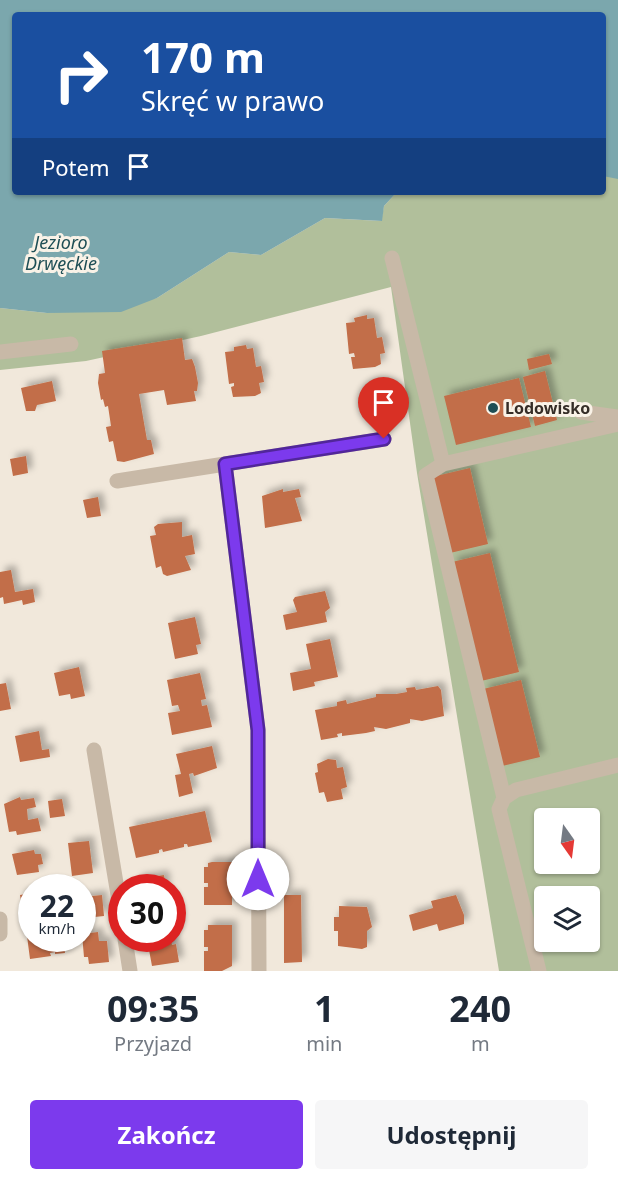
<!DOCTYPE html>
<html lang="pl">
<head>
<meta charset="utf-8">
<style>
	body { margin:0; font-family:"Noto Sans",sans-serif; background:#f6f6f7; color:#1f2937; height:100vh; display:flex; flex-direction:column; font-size:22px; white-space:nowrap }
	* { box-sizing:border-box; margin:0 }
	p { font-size:20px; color:#747a83 }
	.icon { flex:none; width:33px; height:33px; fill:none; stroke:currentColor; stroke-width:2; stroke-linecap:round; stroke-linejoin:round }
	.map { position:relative; height:971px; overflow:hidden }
	.panel { display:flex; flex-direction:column; background:#fff; flex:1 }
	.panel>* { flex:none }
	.hud { position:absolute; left:12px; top:12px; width:594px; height:183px; border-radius:6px; box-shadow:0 2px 4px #0004; background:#1a4fa0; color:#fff; overflow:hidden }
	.needle { width:39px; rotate:166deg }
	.fabs { position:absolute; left:534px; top:808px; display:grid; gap:12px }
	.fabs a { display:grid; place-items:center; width:66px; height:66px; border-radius:6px; background:#fff; box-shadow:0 2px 4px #0004; font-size:30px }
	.speed { position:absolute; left:18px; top:874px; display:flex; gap:12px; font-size:30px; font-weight:700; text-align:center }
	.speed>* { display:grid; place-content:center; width:78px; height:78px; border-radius:50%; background:#fff; box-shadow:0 2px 4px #0004; line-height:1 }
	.speed small { font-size:15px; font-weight:400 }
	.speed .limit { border:9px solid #d22; background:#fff; color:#111 }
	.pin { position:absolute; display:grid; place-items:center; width:51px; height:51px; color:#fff; margin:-62px -26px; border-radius:50% 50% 50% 0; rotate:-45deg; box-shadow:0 0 6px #0007 }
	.pin .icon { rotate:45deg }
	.me { position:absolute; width:66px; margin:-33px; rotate:0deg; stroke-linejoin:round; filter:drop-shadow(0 0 4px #0008) }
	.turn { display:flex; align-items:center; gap:21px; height:126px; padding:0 30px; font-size:27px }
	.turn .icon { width:78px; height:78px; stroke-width:2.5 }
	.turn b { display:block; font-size:42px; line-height:51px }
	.then { display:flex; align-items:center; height:57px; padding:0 30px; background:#0003; gap:12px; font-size:22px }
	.eta { display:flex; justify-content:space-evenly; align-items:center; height:102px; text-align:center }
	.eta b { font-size:36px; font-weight:700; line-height:42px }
	.action { display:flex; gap:12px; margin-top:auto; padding:12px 30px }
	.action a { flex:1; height:69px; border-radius:6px; background:#7c3aed; color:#fff; font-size:24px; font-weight:700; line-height:69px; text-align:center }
	.action a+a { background:#f6f6f7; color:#1f2937 }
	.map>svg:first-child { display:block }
	.green { fill:#b1bf9b; fill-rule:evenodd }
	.water { fill:#7ba7ad }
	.building { fill:#c26e48; filter:url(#shadow) }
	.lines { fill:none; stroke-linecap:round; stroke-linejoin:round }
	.minor { stroke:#c8b9a7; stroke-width:15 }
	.route-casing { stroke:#51269a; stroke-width:15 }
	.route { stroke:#7c3aed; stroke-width:10 }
	.poi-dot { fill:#1e4e55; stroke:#f9f2e7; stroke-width:2 }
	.labels { text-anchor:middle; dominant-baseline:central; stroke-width:6; stroke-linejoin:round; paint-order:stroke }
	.poi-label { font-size:16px; font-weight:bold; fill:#352d27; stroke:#f9f2e7; text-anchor:start }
	.water-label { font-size:18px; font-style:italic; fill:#1e4e55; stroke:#f9f2e7 }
</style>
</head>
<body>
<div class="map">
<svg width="618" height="971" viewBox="0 0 618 971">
	<defs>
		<filter id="shadow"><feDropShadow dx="5" dy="-5" stdDeviation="3" flood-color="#0004"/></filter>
	</defs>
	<rect width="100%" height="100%" fill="#f1e8db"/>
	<path class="green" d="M0,0H618V971H499L417,473L391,287L201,336L86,361L0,370V308L47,313L157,298L229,252L261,255L325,218L381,221L384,206L397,192H603V15H15V192L0,219ZM544,819H590V864H544ZM544,897H590V942H544Z"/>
	<path class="water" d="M0,0H618V179L603,176V15H15V192H397L384,206L382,221L325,218L261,255L229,252L157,298L121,312L47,313L0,308Z"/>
	<path class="building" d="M367,315V319L374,318L377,338L382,337L385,353L380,354L381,364L375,367L353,369L351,357H355L354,353L349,354L346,323L355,322L354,318Z
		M182,338L185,360L192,359L195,367L198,383L197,391H194L196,401L167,405L164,390L139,394L147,440H151L154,454L124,462L117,461L113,441L109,442L106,427L111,426L108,406L105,407L103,399L101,400L98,383L99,374L105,373L102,351Z
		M246,345L247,349L253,348L256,367L261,366L264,382L259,383L261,393L255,396L233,397L231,387L234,386V383L229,384L225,352L234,351V347Z
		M549,354L552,364L529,370L527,359Z
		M545,371L557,420L535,426L523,377Z
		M519,378L531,427L456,445L444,396Z
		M52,381L56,401L37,405L35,411H26L21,388Z
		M26,456L28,473L13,476L10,459Z
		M470,468L488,544L450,553L432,477Z
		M283,489V492L299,489L301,497L295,498L302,521L265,528L262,496Z
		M98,497L101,516L87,518L83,500Z
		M182,522V537L192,535L195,554L185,556L191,570L167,576L163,574L161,566L156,568L150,536L156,535L154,527L158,524Z
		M490,553L519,672L481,681L452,562Z
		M11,570L15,592L33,589L35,602L23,605L22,600L4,604L3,597L0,598V572Z
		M325,591L330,608L325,612L327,622L286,630L283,615L297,612L293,600L295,597Z
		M195,617L201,644L196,645L198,654L175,659L168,623Z
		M330,639L338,677L314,682L315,686L293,691L290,673L311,669L306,644Z
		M79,667L85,696L71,699L70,694L59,696L54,673Z
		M200,673L206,699L201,700L202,706L207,705L212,727L172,735L168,713L180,711L178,705L172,706L167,680Z
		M521,680L540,757L502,766L483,689Z
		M6,683L11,709L0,711V684Z
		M438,686L441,690L444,716L422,721L410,719V723L386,729L374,727L375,731L366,733L342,736V733L337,734L338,737L321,740L315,710L337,706V702L346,700L347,704L376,697V694H396L407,692L406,688L415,687L416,690Z
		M39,731L42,750L49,749L50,757L20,762L15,736Z
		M212,746L217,768L194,776L193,773L189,774L193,793L179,797L175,775L181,774L176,754Z
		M328,759L336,760L337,768L343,767L347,787L341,789L343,799L327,802L324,792L319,793L315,773L318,772L317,764Z
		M20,797L21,800L34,798L36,807L27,809L28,820L38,818L41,831L17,835L16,831L9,832L4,804Z
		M62,799L65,816L50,818L48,801Z
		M205,811L212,842L188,847L187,844H184V847L163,852L162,849L159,850V853L136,858L129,827Z
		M89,841L93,873L72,876L68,843Z
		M34,850L35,854H41L43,864L38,865L39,872L17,875L12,854Z
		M212,862H232V905H204V887H208V883H204V867H208V863Z
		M164,875L166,888H138L137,879Z
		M32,893V916L27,917L25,906L22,907L20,895Z
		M102,895L104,916L85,918L83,897Z
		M284,895H301L302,962L284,963Z
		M456,895L464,915V924L439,931L437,924L413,931L409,915L433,908L431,901Z
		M339,906L367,907L372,927L367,931V947L362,949L338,946V931H334V917H339Z
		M208,925H232V966L222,971H204V951H208V947H204V930H208Z
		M98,932L99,941H107L109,962L89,964L88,957H84L82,934Z
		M32,935V939H63L65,953L55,954V952L50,953L51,956L30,959L27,936Z
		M147,939H171L172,945L176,944L179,962L152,966Z"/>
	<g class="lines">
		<path class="minor" d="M392,258L443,464
			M0,352L71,344
			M581,412L618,417
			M117,481L225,464
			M94,750L122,919
			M504,798L426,475L443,464L618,424
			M0,919V934
			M125,939L130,971
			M259,971L258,730L225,464L384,439
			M539,971L499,809L504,798L516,790L618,765"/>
	</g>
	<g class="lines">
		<defs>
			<path id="route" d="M258,879V730L225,464L384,439"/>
		</defs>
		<use href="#route" class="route-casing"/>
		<use href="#route" class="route"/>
	</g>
	<circle class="poi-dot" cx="493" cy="408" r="6"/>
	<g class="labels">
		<g class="poi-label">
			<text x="505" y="408">Lodowisko</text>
		</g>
		<g class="water-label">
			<text x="61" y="242">Jezioro<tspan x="61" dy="21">Drwęckie</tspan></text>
		</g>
	</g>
</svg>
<div class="fabs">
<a><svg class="needle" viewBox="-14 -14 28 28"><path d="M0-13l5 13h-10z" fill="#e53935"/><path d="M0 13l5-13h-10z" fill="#747a83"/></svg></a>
<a><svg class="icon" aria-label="layers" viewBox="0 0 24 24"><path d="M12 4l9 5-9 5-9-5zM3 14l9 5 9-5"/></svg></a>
</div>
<div class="speed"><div>22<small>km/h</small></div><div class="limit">30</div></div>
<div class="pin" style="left:384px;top:439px;background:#d93025"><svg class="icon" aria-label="arrive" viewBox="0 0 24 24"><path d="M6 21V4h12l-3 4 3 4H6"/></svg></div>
<svg class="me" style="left:258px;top:879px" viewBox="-20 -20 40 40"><circle r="19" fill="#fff"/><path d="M0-13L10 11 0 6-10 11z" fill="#7c3aed"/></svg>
<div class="hud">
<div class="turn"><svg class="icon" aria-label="right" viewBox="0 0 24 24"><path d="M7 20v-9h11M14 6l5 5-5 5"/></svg><div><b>170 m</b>Skręć w prawo</div></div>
<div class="then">Potem<svg class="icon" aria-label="arrive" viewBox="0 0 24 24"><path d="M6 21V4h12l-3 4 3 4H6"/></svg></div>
</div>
</div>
<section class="panel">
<div class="eta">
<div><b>09:35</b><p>Przyjazd</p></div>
<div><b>1</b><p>min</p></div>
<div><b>240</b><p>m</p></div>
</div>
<div class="action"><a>Zakończ</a><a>Udostępnij</a></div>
</section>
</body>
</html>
